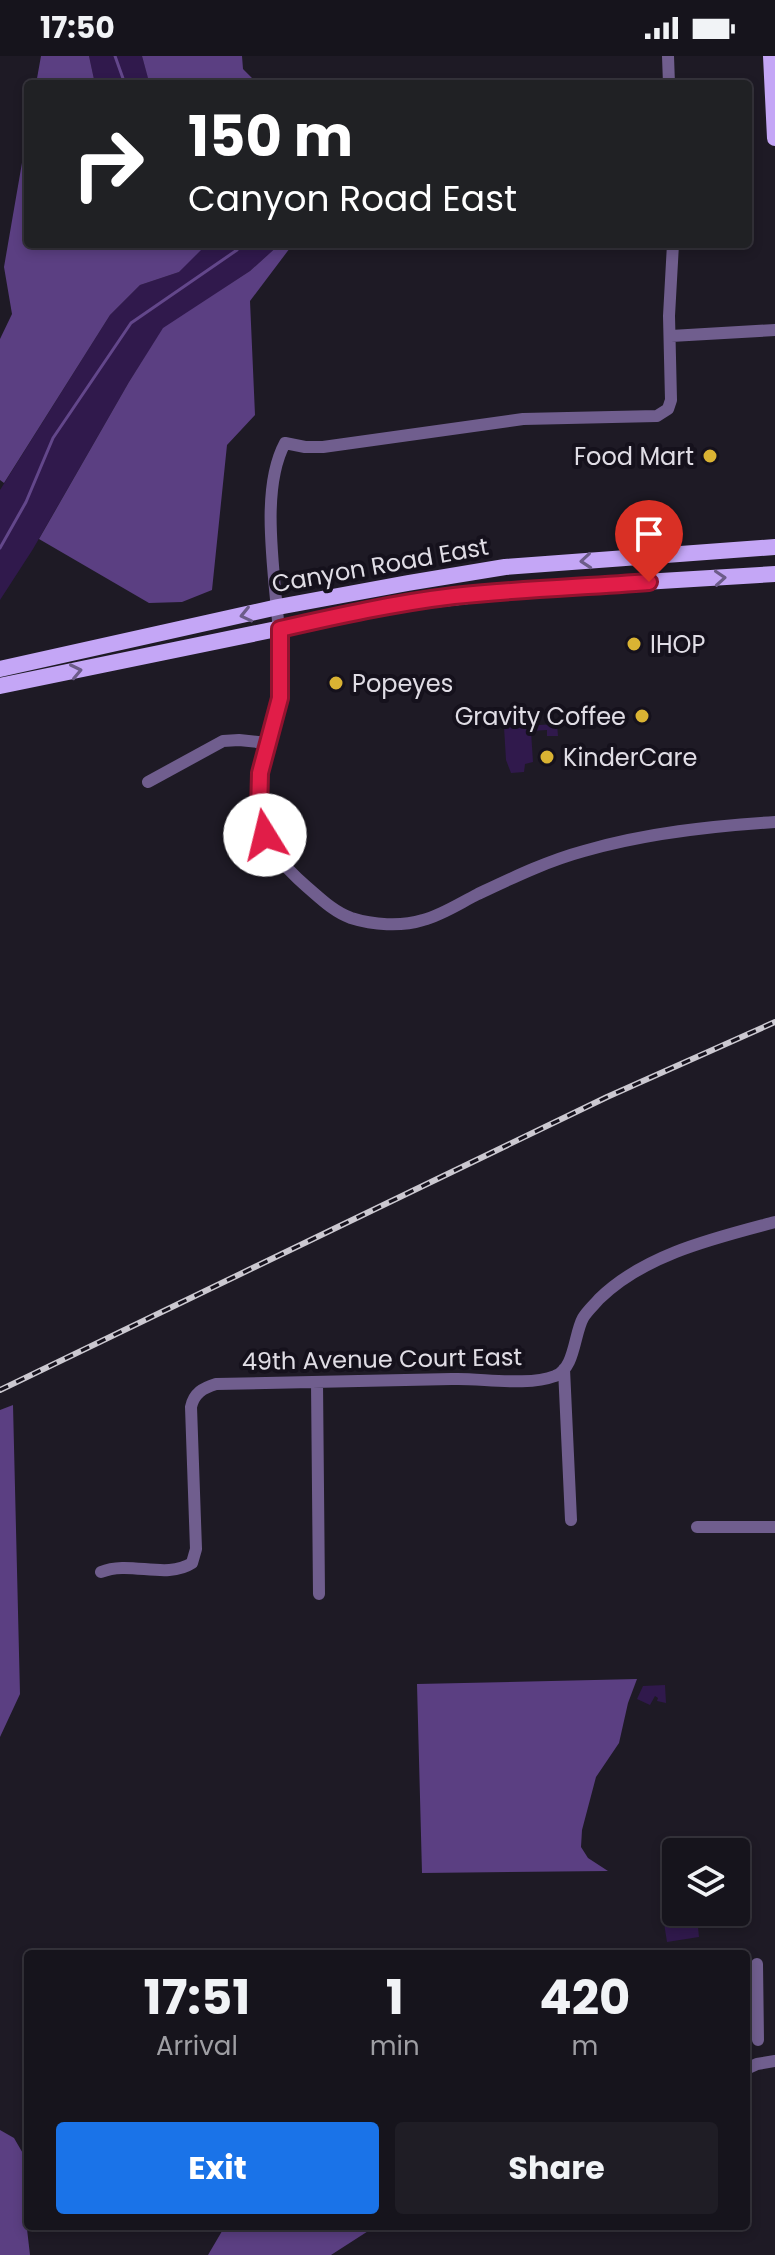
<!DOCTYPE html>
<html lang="en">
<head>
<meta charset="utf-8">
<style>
	body { margin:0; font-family:Poppins,sans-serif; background:#1f1d25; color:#f1f3f6; height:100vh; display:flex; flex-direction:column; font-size:30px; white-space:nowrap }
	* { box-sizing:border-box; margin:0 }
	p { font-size:26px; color:#9e9ea3 }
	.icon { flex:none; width:44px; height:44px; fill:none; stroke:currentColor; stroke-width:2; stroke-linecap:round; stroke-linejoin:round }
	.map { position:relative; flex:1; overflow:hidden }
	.drawer { position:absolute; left:24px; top:1894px; width:726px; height:280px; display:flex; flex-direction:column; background:#16141c; border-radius:8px; box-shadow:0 4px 12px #0003,0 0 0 2px #35333b }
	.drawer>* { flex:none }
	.guide { position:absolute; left:24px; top:24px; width:728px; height:168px; border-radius:8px; box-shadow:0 4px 12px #0003,0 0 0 2px #35333b; background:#202124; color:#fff; overflow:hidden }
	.fabs { position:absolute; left:662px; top:1782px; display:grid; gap:16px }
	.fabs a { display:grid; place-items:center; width:88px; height:88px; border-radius:8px; background:#16141c; box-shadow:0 4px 12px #0003,0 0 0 2px #35333b; font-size:40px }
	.pin { position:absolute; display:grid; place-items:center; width:68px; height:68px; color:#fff; margin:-82px -34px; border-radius:50% 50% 50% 0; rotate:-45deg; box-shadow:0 0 8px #0007 }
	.pin .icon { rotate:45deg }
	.me { position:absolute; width:88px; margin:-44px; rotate:351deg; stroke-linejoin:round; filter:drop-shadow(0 0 6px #0008) }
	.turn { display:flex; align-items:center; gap:28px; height:168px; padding:0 32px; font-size:36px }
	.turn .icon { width:104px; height:104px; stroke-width:2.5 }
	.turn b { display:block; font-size:56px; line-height:68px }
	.eta { display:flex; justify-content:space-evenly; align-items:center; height:136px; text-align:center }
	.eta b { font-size:48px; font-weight:700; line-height:56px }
	.cta { display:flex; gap:16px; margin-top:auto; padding:16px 32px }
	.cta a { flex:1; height:92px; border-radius:8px; background:#1a73e8; color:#fff; font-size:32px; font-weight:700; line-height:92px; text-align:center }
	.cta a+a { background:#1f1d25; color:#f1f3f6 }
	.status { display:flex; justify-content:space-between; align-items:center; height:56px; padding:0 40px; background:#16141c; direction:ltr }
	.status svg { height:22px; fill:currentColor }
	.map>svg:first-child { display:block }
	.green { fill:#30194c }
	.forest { fill:#5b3f82 }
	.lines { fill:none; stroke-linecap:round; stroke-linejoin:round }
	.stream { stroke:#63478b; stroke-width:3 }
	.minor { stroke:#705e8e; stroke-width:12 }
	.major { stroke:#c4a6f6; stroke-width:16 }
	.rail-casing { stroke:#cbc8d0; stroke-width:6 }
	.rail { stroke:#15111c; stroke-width:3; stroke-dasharray:9; stroke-linecap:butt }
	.oneway { stroke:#6c5c89 }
	.route-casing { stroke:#92132f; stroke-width:20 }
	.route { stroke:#e11d48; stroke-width:14 }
	.poi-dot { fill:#dab333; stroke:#15111c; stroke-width:3 }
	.labels { text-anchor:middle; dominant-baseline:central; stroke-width:8; stroke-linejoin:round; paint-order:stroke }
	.poi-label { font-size:24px; fill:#e0dde5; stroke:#15111c; text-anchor:start }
	.street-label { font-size:24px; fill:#e0dde5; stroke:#15111c }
</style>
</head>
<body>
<div class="status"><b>17:50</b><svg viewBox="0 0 49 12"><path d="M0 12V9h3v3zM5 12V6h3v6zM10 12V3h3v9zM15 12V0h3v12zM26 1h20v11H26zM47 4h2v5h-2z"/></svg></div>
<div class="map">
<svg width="775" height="2199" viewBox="0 0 775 2199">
	<rect width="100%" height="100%" fill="#1e1a25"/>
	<path class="green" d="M89,0H142L148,21L153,28H95Z
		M204,188H280L250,215L163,273L129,326L33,493L0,544V434L110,259L140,229L179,216Z
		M557,668L558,680H547V674L531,675L533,706L525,708L524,716L511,717L506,704L504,671Z
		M665,1629L666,1647L657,1645L658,1642L655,1640L650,1649L637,1643L643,1630Z
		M697,1862L699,1881L667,1886L664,1867Z"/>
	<path class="forest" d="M41,0H89L95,28H36Z
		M142,0H242L243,13L258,28H153L148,22Z
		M28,72V188H204L205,190L179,216L140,229L110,259L4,427L0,424V283L12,258L4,211Z
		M280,188H293L250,245L255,359L227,389L212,534L182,546L149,547L39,483L129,326L163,272L250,215Z
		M13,1349L20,1638L0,1681V1354Z
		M637,1623L628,1647L619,1687L596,1721L582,1774L581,1791L588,1802L608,1815L422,1817L417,1628Z
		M0,2074L14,2082L28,2106L27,2173L30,2199H0Z
		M225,2170H376L331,2199H208Z"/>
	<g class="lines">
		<path class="stream" d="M115,0L125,28
			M0,492L26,446L53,382L131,267L237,194L240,188"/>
		<path class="minor" d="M668,0L669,28
			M673,188L669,260L671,344L668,353L657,360L523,363L323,391H305L285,387C252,448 287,566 280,638C277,679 253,713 259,757C263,788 284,811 307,831C321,843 334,856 351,862C373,869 401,871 423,864C442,859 460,847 478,838C512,822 547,805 584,795C646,777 711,770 775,766
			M671,280L775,274
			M148,726L223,685L239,684L267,687
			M564,1313L571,1464
			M317,1327L319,1538
			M697,1471H775
			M101,1516C130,1504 166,1524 192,1507L196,1493L191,1351C194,1337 203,1332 216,1328C296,1327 377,1324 458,1323C487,1323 529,1330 555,1320C575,1313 574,1278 583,1262C587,1255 594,1249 599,1243C645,1198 715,1182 775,1166
			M757,1908L758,1984
			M746,2013L757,2008L775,2005"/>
		<path class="major" d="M771,0L775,82
			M0,613L278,551L408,527L505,511L775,491
			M0,630L398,548L528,533L775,518"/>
		<defs>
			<path id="rail" d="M0,1334L607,1041L775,966"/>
		</defs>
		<use href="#rail" class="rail-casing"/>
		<use href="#rail" class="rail"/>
	</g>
	<defs><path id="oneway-chevron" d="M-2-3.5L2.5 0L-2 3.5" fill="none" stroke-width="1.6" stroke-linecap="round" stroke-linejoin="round" transform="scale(2)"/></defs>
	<g class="oneway">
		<use href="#oneway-chevron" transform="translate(586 505) rotate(175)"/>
		<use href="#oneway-chevron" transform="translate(720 522) rotate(-4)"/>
		<use href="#oneway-chevron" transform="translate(246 559) rotate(167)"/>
		<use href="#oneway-chevron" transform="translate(76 615) rotate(-12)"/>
	</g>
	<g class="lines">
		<defs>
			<path id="route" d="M265,779L259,757L260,717L280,642V573C337,560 395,547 454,540C519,533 584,531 649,526"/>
		</defs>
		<use href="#route" class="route-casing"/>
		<use href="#route" class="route"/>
	</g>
	<g class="poi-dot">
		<circle cx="710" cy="400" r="8"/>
		<circle cx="634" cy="588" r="8"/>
		<circle cx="336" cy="627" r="8"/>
		<circle cx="642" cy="660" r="8"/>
		<circle cx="547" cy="701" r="8"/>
	</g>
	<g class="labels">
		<g class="poi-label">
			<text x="694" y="400" text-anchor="end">Food Mart</text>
			<text x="650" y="588">IHOP</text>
			<text x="352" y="627">Popeyes</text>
			<text x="626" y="660" text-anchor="end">Gravity Coffee</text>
			<text x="563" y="701">KinderCare</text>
		</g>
		<g class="street-label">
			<text transform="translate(380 509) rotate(-10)">Canyon Road East</text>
			<text transform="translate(382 1303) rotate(-1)">49th Avenue Court East</text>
		</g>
	</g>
</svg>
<div class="fabs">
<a><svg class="icon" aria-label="layers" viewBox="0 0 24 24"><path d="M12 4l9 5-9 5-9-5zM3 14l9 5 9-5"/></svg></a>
</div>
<div class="pin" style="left:649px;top:526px;background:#d93025"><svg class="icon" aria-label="arrive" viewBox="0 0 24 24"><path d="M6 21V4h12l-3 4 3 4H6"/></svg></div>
<svg class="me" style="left:265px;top:779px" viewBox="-20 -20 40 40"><circle r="19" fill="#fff"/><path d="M0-13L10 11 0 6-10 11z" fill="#e11d48"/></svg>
<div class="guide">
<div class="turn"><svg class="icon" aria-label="right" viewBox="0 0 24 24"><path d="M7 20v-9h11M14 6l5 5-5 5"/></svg><div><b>150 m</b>Canyon Road East</div></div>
</div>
<section class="drawer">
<div class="eta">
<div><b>17:51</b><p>Arrival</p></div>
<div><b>1</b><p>min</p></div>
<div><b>420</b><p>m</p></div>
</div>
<div class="cta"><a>Exit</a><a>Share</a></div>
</section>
</div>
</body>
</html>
